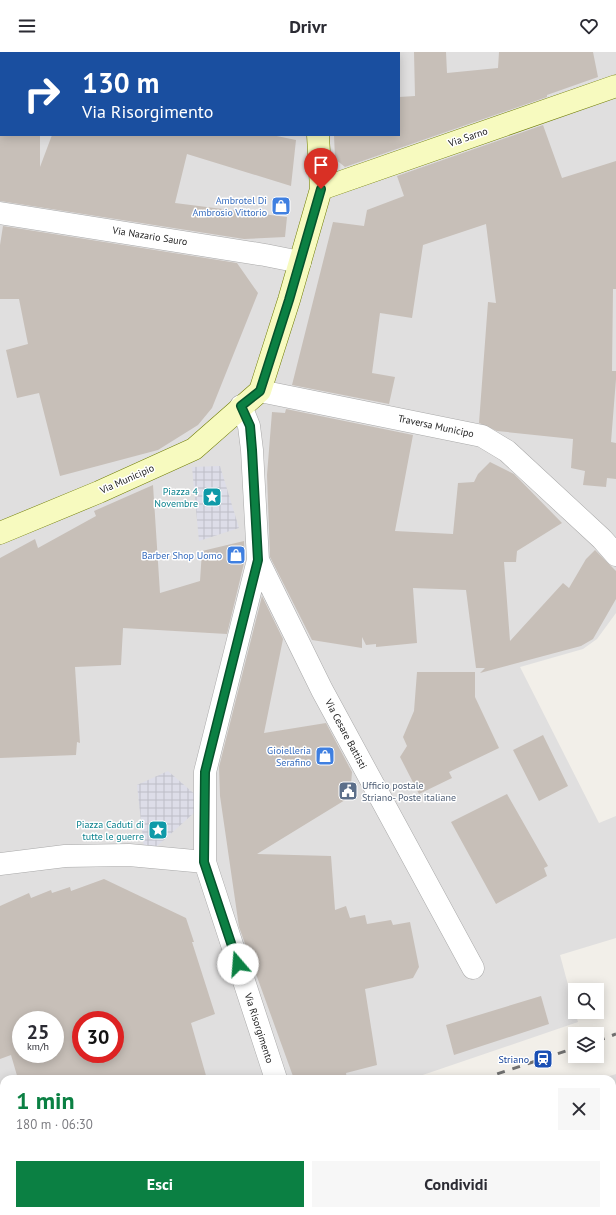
<!DOCTYPE html>
<html lang="it">
<head>
<meta charset="utf-8">
<style>
	body { margin:0; font-family:"PT Sans",sans-serif; background:#f7f7f7; color:#2b2b33; height:100vh; display:flex; flex-direction:column; font-size:15px; white-space:nowrap }
	* { box-sizing:border-box; margin:0 }
	p { font-size:13px; color:#7c7c81 }
	.icon { flex:none; width:22px; height:22px; fill:none; stroke:currentColor; stroke-width:2; stroke-linecap:round; stroke-linejoin:round }
	.map { position:relative; flex:1; overflow:hidden }
	.side { position:absolute; left:0px; top:1023px; width:616px; height:140px; display:flex; flex-direction:column; background:#fff; border-radius:12px 12px 0 0; box-shadow:0 2px 10px #0003 }
	.side>* { flex:none }
	.top-card { position:absolute; left:0px; top:0px; width:400px; height:84px; box-shadow:0 2px 10px #0003; background:#1a4fa0; color:#fff; overflow:hidden }
	.fabs { position:absolute; left:568px; top:931px; display:grid; gap:8px }
	.fabs a { display:grid; place-items:center; width:36px; height:36px; border-radius:0px; background:#fff; box-shadow:0 2px 10px #0003; font-size:20px }
	.speed { position:absolute; left:12px; top:959px; display:flex; gap:8px; font-size:20px; font-weight:700; text-align:center }
	.speed>* { display:grid; place-content:center; width:52px; height:52px; border-radius:50%; background:#fff; box-shadow:0 2px 10px #0003; line-height:1 }
	.speed small { font-size:10px; font-weight:400 }
	.speed .limit { border:6px solid #d22; background:#fff; color:#111 }
	.pin { position:absolute; display:grid; place-items:center; width:34px; height:34px; color:#fff; margin:-41px -17px; border-radius:50% 50% 50% 0; rotate:-45deg; box-shadow:0 0 4px #0007 }
	.pin .icon { rotate:45deg }
	.me { position:absolute; width:44px; margin:-22px; rotate:342deg; stroke-linejoin:round; filter:drop-shadow(0 0 3px #0008) }
	.turn { display:flex; align-items:center; gap:14px; height:84px; padding:0 16px; font-size:18px }
	.turn .icon { width:52px; height:52px; stroke-width:2.5 }
	.turn b { display:block; font-size:28px; line-height:34px }
	.round { display:grid; place-items:center; flex:none; width:42px; height:42px; border-radius:0px; background:#f7f7f7 }
	.summary { display:flex; align-items:center; justify-content:space-between; height:68px; padding:0 16px }
	h1 { font-size:24px; font-weight:700; line-height:30px; color:#0b8043 }
	.action { display:flex; gap:8px; margin-top:auto; padding:8px 16px }
	.action a { flex:1; height:46px; border-radius:0px; background:#0b8043; color:#fff; font-size:16px; font-weight:700; line-height:46px; text-align:center }
	.action a+a { background:#f7f7f7; color:#2b2b33 }
	header { display:flex; justify-content:space-between; align-items:center; height:52px; padding:0 16px; background:#fff; font-size:18px; font-weight:700 }
	.map>svg:first-child { display:block }
	.residential { fill:#e0dfdf; fill-rule:evenodd }
	.plaza { fill:url(#plaza-grid) }
	.building { fill:#c7bfb8; fill-rule:evenodd }
	.lines { fill:none; stroke-linecap:round; stroke-linejoin:round }
	.street-casing { stroke:#a9a9a9; stroke-width:23 }
	.secondary-casing { stroke:#707d05; stroke-width:23 }
	.street { stroke:#fff; stroke-width:22 }
	.secondary { stroke:#f7fabf; stroke-width:22 }
	.rail { stroke:#707070; stroke-width:3; stroke-dasharray:8 8; stroke-linecap:butt }
	.route-casing { stroke:#07532c; stroke-width:10 }
	.route { stroke:#0b8043; stroke-width:7 }
	.labels { text-anchor:middle; dominant-baseline:central; stroke-width:3; stroke-linejoin:round; paint-order:stroke }
	.street-label { font-size:10px; fill:#222; stroke:#fff }
	.shop-label { font-size:10px; fill:#366cbe; stroke:#fff; text-anchor:end }
	.culture-label { font-size:10px; fill:#0d838f; stroke:#fff; text-anchor:end }
	.service-label { font-size:10px; fill:#4e5e75; stroke:#fff; text-anchor:start }
	.transit-label { font-size:10px; fill:#164399; stroke:#fff; text-anchor:end }
</style>
</head>
<body>
<header><svg class="icon" aria-label="menu" viewBox="0 0 24 24"><path d="M4 6h16M4 12h16M4 18h16"/></svg>Drivr<svg class="icon" aria-label="heart" viewBox="0 0 24 24"><path d="M12 20l-8-8c-3-5 5-10 8-4 3-6 11-1 8 4z"/></svg></header>
<div class="map">
<svg width="616" height="1163" viewBox="0 0 616 1163">
	<defs>
		<pattern id="plaza-grid" width="8" height="8" patternUnits="userSpaceOnUse"><rect width="8" height="8" fill="#dddde8"/><path d="M0 4h8M4 0v8" fill="none" stroke="#bdbdc7"/></pattern>
	</defs>
	<rect width="100%" height="100%" fill="#f2efe9"/>
	<path class="residential" d="M0,0H616V561L597,587L583,597L520,615L599,771L616,764V886L560,903L578,970L411,1027H4V1159H115L109,1163H0ZM1,1H399V83H1ZM21,968H55V1002H21ZM81,968H115V1002H81Z
		M616,1022V1163H172L179,1159H612V1027H600Z"/>
	<path class="plaza" d="M220,414L239,476L199,489L192,415Z
		M168,719L205,751L145,805L137,733Z"/>
	<path class="building" d="M414,0H446L447,21L498,16L499,0H593L598,25L547,43V45L345,115L335,107L334,83H399V45L415,44Z
		M543,73L562,126L616,109V237H613L612,319H616V327L611,390L616,391V427L607,426L606,435L583,433L585,419L571,416L573,387L497,379L479,371L488,250L496,251L486,172L423,193L412,266L380,261L372,321L395,325L389,352L292,333L333,170L364,174L367,158L404,144L397,124Z
		M0,83H40V115L52,83H272L296,88L291,134L187,102L175,151L287,165L285,185L244,187L0,149Z
		M3,174L237,211L258,241L212,356L198,373L158,398L60,424L39,341L17,346L6,298L28,292L19,247H0V193Z
		M286,357L413,383L395,479L453,482L458,431L474,430L478,422L490,410L514,422L562,471L517,499L516,510H504L510,589L563,531L569,536L586,507L595,498L616,519V547L593,587L581,594L480,621L485,616H476L466,538L413,536L417,591L376,595V592L366,593L362,585V596L312,588L270,505L267,423L272,360L285,361Z
		M153,433L160,541L200,529L202,499L244,489L245,507L227,582L123,576L121,613L75,615L80,691L77,690L76,703L0,706V506L35,487L38,496L96,464L94,459Z
		M262,544L283,587L264,681L326,671L352,720L350,745L257,802L331,804L335,858L346,854L350,866L365,863L367,872L391,868L393,873L410,870L419,915L413,926L365,937L377,1013L346,1021L347,1027H294L239,875L220,744L219,715Z
		M417,620H475V645L499,696L449,720L452,726L419,742L400,705L407,694L403,685L414,659Z
		M543,683L568,734L539,749L513,698Z
		M507,742L548,814L544,816L547,824L496,852L451,770Z
		M104,827L186,866L194,890H192L215,962L191,971L207,1027H18L11,1003L0,1007V854L29,841L31,846L51,838L52,841L70,835L71,839ZM21,968H55V1002H21ZM81,968H115V1002H81Z
		M541,944L549,972L454,1003L446,973Z"/>
	<g class="lines">
		<defs>
			<path id="street" d="M0,161L265,203L300,210
				M260,339L482,384L507,399L602,487L616,503
				M241,354L249,374L252,398L258,508L205,720V810L276,1027
				M258,508L322,638L473,916
				M0,812L65,804L129,803L205,810
				M320,1159L321,1163"/>
			<path id="secondary" d="M315,0V1
				M321,137L616,34
				M0,481L99,440L194,397L260,339L289,248L321,137L318,83"/>
		</defs>
		<use href="#street" class="street-casing"/>
		<use href="#secondary" class="secondary-casing"/>
		<use href="#street" class="street"/>
		<use href="#secondary" class="secondary"/>
		<path class="rail" d="M597,989L616,982
			M482,1027L575,996
			M148,1163L153,1159"/>
	</g>
	<g class="lines">
		<defs>
			<path id="route" d="M238,912L204,810L205,720L258,508L252,398L250,374L241,354L260,339L289,248L321,137"/>
		</defs>
		<use href="#route" class="route-casing"/>
		<use href="#route" class="route"/>
	</g>
	<defs>
		<symbol id="shop-square" viewBox="-11 -11 22 22"><rect x="-9" y="-9" width="18" height="18" rx="4" fill="#3f7fe0" stroke="#fff"/><path d="M-5-2.5h2.3a2.7 3.5 0 0 1 5.4 0H5L5.5 6h-11ZM-1.5-2.5h3a1.5 2.3 0 0 0-3 0Z" fill="#fff"/></symbol>
		<symbol id="sight-square" viewBox="-11 -11 22 22"><rect x="-9" y="-9" width="18" height="18" rx="4" fill="#0f9aa8" stroke="#fff"/><path d="M0-6L1.8-2.2L6-1.7L2.9 1.2L3.7 5.4L0 3.3L-3.7 5.4L-2.9 1.2L-6-1.7L-1.8-2.2Z" fill="#fff"/></symbol>
		<symbol id="civic-square" viewBox="-11 -11 22 22"><rect x="-9" y="-9" width="18" height="18" rx="4" fill="#5c6f8a" stroke="#fff"/><path d="M-.6-6.5H3V-4.5H.6V-3L4-1V1h2V6H-6V1h2V-1L-.6-3ZM-1.2 2.5V6h2.4V2.5Z" fill="#fff"/></symbol>
		<symbol id="station-square" viewBox="-11 -11 22 22"><rect x="-9" y="-9" width="18" height="18" rx="4" fill="#1a4fb4" stroke="#fff"/><path d="M-3-6H3Q5-6 5-4V2Q5 4 3 4L4.5 6H3L1.5 4h-3L-3 6H-4.5L-3 4Q-5 4-5 2V-4Q-5-6-3-6ZM-3.5-4v3h7v-3ZM-3.5 1v1.5H-2V1ZM2 1v1.5H3.5V1Z" fill="#fff"/></symbol>
	</defs>
	<g fill-rule="evenodd">
		<use href="#shop-square" x="270" y="143" width="22" height="22"/>
		<use href="#sight-square" x="201" y="434" width="22" height="22"/>
		<use href="#shop-square" x="225" y="492" width="22" height="22"/>
		<use href="#shop-square" x="314" y="693" width="22" height="22"/>
		<use href="#civic-square" x="337" y="728" width="22" height="22"/>
		<use href="#sight-square" x="147" y="767" width="22" height="22"/>
		<use href="#station-square" x="532" y="996" width="22" height="22"/>
	</g>
	<g class="labels">
		<g class="street-label">
			<text transform="translate(468 85) rotate(-19)">Via Sarno</text>
			<text transform="translate(150 184) rotate(9)">Via Nazario Sauro</text>
			<text transform="translate(436 374) rotate(12)">Traversa Municipo</text>
			<text transform="translate(127 427) rotate(-24)">Via Municipio</text>
			<text transform="translate(346 682) rotate(62)">Via Cesare Battisti</text>
			<text transform="translate(259 976) rotate(72)">Via Risorgimento</text>
		</g>
		<g class="shop-label">
			<text x="267" y="148">Ambrotel Di<tspan x="267" dy="12">Ambrosio Vittorio</tspan></text>
			<text x="222" y="503">Barber Shop Uomo</text>
			<text x="311" y="698">Gioielleria<tspan x="311" dy="12">Serafino</tspan></text>
		</g>
		<g class="culture-label">
			<text x="198" y="439">Piazza 4<tspan x="198" dy="12">Novembre</tspan></text>
			<text x="144" y="772">Piazza Caduti di<tspan x="144" dy="12">tutte le guerre</tspan></text>
		</g>
		<g class="service-label">
			<text x="362" y="733">Ufficio postale<tspan x="362" dy="12">Striano- Poste italiane</tspan></text>
		</g>
		<g class="transit-label">
			<text x="529" y="1007">Striano</text>
		</g>
	</g>
</svg>
<div class="fabs">
<a><svg class="icon" aria-label="search" viewBox="0 0 24 24"><circle cx="10" cy="10" r="6"/><path d="M15 15l6 6"/></svg></a>
<a><svg class="icon" aria-label="layers" viewBox="0 0 24 24"><path d="M12 4l9 5-9 5-9-5zM3 14l9 5 9-5"/></svg></a>
</div>
<div class="speed"><div>25<small>km/h</small></div><div class="limit">30</div></div>
<div class="pin" style="left:321px;top:137px;background:#d93025"><svg class="icon" aria-label="arrive" viewBox="0 0 24 24"><path d="M6 21V4h12l-3 4 3 4H6"/></svg></div>
<svg class="me" style="left:238px;top:912px" viewBox="-20 -20 40 40"><circle r="19" fill="#fff"/><path d="M0-13L10 11 0 6-10 11z" fill="#0b8043"/></svg>
<div class="top-card">
<div class="turn"><svg class="icon" aria-label="right" viewBox="0 0 24 24"><path d="M7 20v-9h11M14 6l5 5-5 5"/></svg><div><b>130 m</b>Via Risorgimento</div></div>
</div>
<section class="side">
<div class="summary"><div><h1>1 min</h1><p>180 m · 06:30</p></div><a class="round"><svg class="icon" aria-label="close" viewBox="0 0 24 24"><path d="M6 6l12 12M18 6L6 18"/></svg></a></div>
<div class="action"><a>Esci</a><a>Condividi</a></div>
</section>
</div>
</body>
</html>
